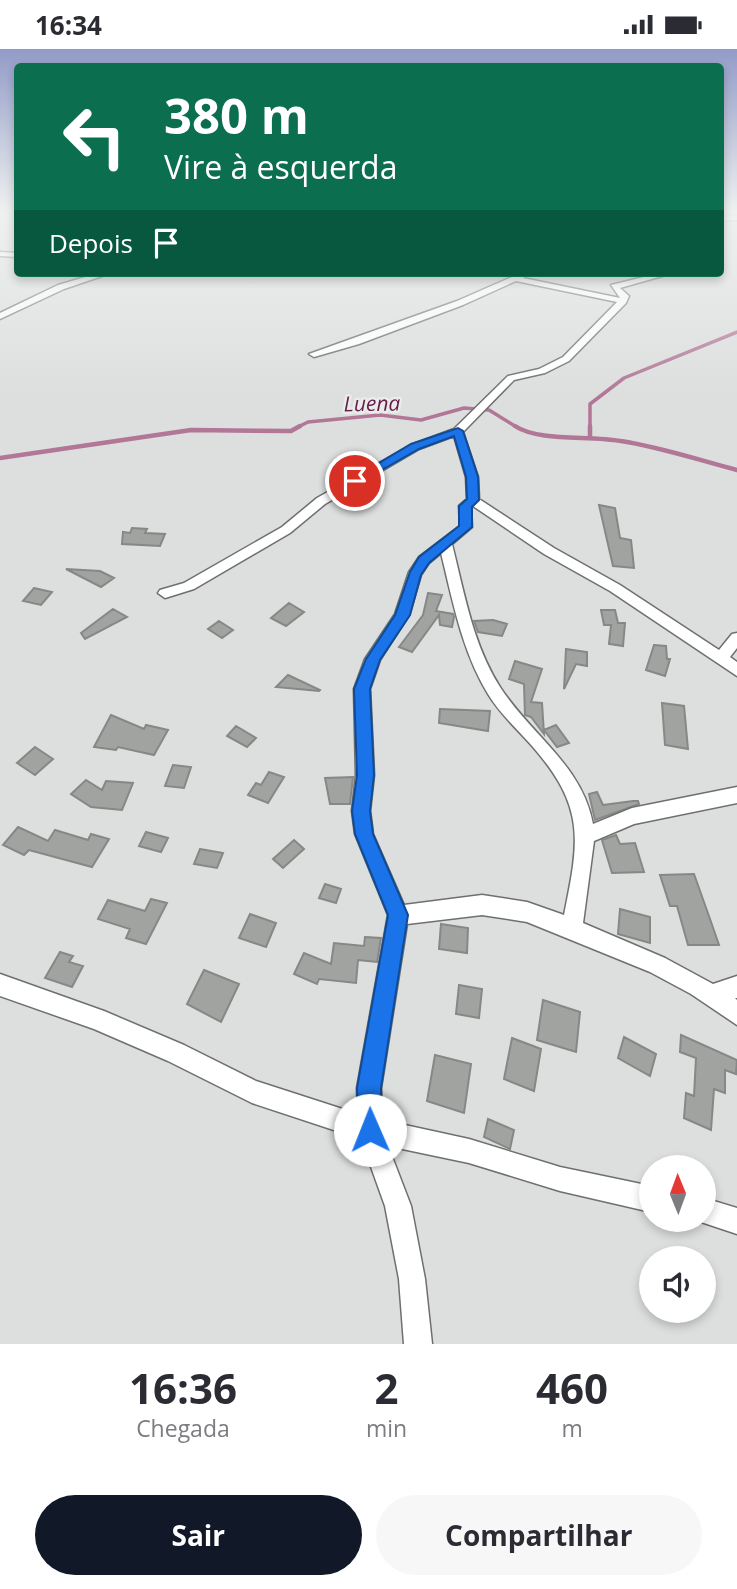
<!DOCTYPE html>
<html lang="pt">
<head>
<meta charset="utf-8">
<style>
	body { margin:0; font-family:"Open Sans",sans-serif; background:#f7f7f7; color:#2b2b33; height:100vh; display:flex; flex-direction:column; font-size:26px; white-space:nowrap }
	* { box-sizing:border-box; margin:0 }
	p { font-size:23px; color:#7c7c81 }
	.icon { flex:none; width:38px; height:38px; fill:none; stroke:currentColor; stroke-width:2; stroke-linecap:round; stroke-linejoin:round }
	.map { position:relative; height:1295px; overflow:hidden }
	.drawer { display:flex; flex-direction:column; background:#fff; flex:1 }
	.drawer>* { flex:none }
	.guide { position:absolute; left:14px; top:14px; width:710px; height:214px; border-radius:7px; box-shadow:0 4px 10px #0003; background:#0b6e4f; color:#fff; overflow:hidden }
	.needle { width:46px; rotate:359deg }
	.fabs { position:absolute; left:639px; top:1106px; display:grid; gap:14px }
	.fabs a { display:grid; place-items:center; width:77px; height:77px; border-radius:50%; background:#fff; box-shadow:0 4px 10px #0003; font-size:35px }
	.pin { position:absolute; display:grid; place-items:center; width:60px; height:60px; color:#fff; margin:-30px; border:4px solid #fff; border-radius:50%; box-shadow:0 2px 7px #0007 }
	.me { position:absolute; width:77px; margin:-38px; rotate:359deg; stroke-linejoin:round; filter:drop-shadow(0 0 5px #0008) }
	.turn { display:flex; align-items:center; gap:24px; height:147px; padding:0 35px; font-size:32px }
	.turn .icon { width:91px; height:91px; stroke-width:2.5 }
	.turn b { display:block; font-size:49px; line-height:60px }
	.then { display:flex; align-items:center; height:66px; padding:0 35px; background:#0003; gap:14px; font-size:26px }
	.eta { display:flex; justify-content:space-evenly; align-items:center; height:119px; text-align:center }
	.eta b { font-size:42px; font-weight:700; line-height:49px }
	.action { display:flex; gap:14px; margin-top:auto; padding:14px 35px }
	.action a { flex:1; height:80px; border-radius:42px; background:#111827; color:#fff; font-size:28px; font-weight:700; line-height:80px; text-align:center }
	.action a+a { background:#f7f7f7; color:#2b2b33 }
	.status { display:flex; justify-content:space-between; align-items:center; height:49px; padding:0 35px; background:#fff; direction:ltr }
	.status svg { height:19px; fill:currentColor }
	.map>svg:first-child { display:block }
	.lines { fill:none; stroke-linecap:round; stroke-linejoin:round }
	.stream-far1 { stroke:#b27696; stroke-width:3.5 }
	.stream { stroke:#b27696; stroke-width:4.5 }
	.building { fill:#a1a3a1; stroke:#858886; stroke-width:2 }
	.street-casing { stroke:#6d706e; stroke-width:3 }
	.street { fill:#fff; fill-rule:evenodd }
	.route { fill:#1a73e8; stroke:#114b97; stroke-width:2 }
	.labels { text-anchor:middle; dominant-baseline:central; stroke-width:5; stroke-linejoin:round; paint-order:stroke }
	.far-water-label { font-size:21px; font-style:italic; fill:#671d4b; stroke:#eaecea }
</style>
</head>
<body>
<div class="status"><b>16:34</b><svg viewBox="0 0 49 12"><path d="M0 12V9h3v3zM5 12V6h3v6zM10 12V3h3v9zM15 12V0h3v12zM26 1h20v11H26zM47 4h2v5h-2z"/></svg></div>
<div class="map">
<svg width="737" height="1295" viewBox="0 0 737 1295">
	<rect width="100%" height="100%" fill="#dcdfdd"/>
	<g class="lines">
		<path class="stream-far1" d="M296,379L308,373L380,366L421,371L464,359L489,361L518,379
			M590,379V355L624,329L737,283"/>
		<path class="stream" d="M515,377C539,393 590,386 621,392C660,398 699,411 737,421
			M590,377V387
			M0,409L191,381L291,382L300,377"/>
	</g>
	<path class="building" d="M599,456L615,459L620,489L631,491L634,519L613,517Z
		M132,479L147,480L145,484L165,485L160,497L122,495L123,483L130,484Z
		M66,520L100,522L114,529L101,538Z
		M34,539L52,543L41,556L23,552Z
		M428,544L442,546L436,562L453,565L454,568L452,578L440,576L439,566L412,603L399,598L423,566Z
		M289,554L304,563L286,577L271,569Z
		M113,560L127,568L85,590L81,584Z
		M601,561H615L618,574H625L623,597L609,595L611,576H604Z
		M493,571L507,575L502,587L478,583L474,572Z
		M219,572L233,581L222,589L208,580Z
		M654,596L666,597L667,610H670L665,627L646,621Z
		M566,600L587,603V617L576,615L564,640Z
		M515,612L542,620L531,653L542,654L544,685L531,668L525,666L524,635L509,630Z
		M288,626L320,641L319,642L276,638Z
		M662,654L684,657L688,700L665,696Z
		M440,660L490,662L488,682L439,674Z
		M111,666L144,680L146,676L168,681L154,706L118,698L116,701L94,698Z
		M556,676L569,694L557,698L544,681Z
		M236,677L256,689L247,698L227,687Z
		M35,698L53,710L35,726L17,714Z
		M173,716L191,718L184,739L165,737Z
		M269,723L284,728L268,754L248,746L256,734L261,736Z
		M353,728L350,755H330L325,729Z
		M86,731L102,741L106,732L133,734L122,761L91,758L71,745Z
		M597,743L603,756L633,752H638L639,755L595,771L589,745Z
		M18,778L48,792L55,781L88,791L91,785L109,790L92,818L29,801L24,806L3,796Z
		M146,783L168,789L161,803L139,797Z
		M616,786L620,795L635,794L644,823L612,824L602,791Z
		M294,791L304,800L283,819L273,810Z
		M200,800L223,804L217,819L194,815Z
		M694,825L710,870L719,896H688L677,857H670L660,826Z
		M325,835L341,840L336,854L319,849Z
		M151,850L167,854L146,895L126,889L130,880L98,870L108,851L145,862Z
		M620,860L650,868V894L618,885Z
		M250,865L276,874L266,898L239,889Z
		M441,875L468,879L467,904L439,900Z
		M365,888L381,889L377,913L358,911L356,934L319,930L317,935L294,925L304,904L331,915L334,894L364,897Z
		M60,903L73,907L69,913L83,917L72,938L45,929Z
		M204,921L239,935L221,973L187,955Z
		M459,936L482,940L479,969L456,965Z
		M543,951L580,963L576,1003L537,991Z
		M681,986L737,1011L736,1025L725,1021V1044L714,1040L711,1081L684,1069L686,1044L694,1047L696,1009L680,1003Z
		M624,988L656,1005L650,1027L618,1009Z
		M512,989L541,1000L534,1042L504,1030Z
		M435,1006L471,1015L464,1064L427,1052Z
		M488,1070L514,1081L510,1100L484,1088Z"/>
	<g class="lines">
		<defs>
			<path id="street" d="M737,167V171L721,172V168Z
				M0,203L18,204V208L0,207Z
				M99,224H111L64,240L0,270V264L58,236Z
				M521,224H531L523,229L620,249L611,236L660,224H673L620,239L629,247L626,254L569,312L545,324L514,331L463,383L478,428L479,450L554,499L620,536L719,601L732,585L737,584V599L730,608L737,613V627L610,542L544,505L473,457L471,458L472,478L452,495C464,543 473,596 500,638C531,686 582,716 593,775L632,759L737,738V754L634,775L594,792L583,874L665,909L713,935L737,927V949H735L737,951V976L691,945L650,923L527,873L482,866L407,875L381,1039L382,1071L469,1090L560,1118L651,1137V1163L560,1142L469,1114L388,1097L411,1157L425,1230L432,1295H404L399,1230L385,1157L361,1090L252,1054L168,1012L94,980L0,947V925L104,962L184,996L256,1032L358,1065L357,1039L388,866L355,785L352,762L356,726L354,640L365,610L395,565L409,523L419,508L460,477L459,457L467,450L466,428L454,387L419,400L325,455L290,484L194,540L165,549L158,544L160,541L184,534L282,478L317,449L411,396L454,380L508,327L539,320L563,308L617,253L516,232L463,256L359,295L314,308L309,305L457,252ZM441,504C453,553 462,602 488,645C500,665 518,681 533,698C586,759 579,792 564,866L527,853L482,846L404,856L373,785L370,762L374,726L370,640L380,611L409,566L421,526L429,514Z
				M704,1149L737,1159V1185L695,1171H704Z"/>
		</defs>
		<use href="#street" class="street-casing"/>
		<use href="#street" class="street"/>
	</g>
	<linearGradient id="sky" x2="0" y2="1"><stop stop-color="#929bc7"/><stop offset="0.47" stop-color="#eff1f0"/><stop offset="1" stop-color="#eff1f0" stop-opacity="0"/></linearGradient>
	<rect width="737" height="346" fill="url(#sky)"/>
	<path class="route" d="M458,379L463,382L478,428L479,451L472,458V478L429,514L421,526L410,566L380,611L370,640L374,726L370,762L373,785L408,866L381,1039L382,1081L379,1090L370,1093L362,1090L358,1081L357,1039L388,866L355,785L352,762L357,726L354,640L366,610L395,566L410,523L419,508L459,477V457L467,450L466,428L454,387L419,400L359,434L349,432L411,395Z"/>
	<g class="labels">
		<g class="far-water-label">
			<text transform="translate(372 354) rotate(-1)">Luena</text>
		</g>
	</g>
</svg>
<div class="fabs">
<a><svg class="needle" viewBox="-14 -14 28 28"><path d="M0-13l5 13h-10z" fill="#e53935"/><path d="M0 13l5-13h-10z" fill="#7c7c81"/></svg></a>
<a><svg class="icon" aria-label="sound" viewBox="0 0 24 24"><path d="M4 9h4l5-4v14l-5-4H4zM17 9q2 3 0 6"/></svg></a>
</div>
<div class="pin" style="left:355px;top:432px;background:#d93025"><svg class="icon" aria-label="arrive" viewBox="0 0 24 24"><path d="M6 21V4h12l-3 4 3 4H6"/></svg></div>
<svg class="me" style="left:370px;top:1081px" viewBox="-20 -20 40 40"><circle r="19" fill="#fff"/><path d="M0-13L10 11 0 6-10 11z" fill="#1a73e8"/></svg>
<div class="guide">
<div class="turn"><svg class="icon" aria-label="left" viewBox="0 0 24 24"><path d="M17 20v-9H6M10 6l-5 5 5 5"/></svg><div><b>380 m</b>Vire à esquerda</div></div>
<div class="then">Depois<svg class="icon" aria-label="arrive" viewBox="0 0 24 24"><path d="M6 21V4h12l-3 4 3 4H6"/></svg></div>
</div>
</div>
<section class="drawer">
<div class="eta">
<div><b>16:36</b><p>Chegada</p></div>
<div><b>2</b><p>min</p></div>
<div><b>460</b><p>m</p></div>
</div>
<div class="action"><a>Sair</a><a>Compartilhar</a></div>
</section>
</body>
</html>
